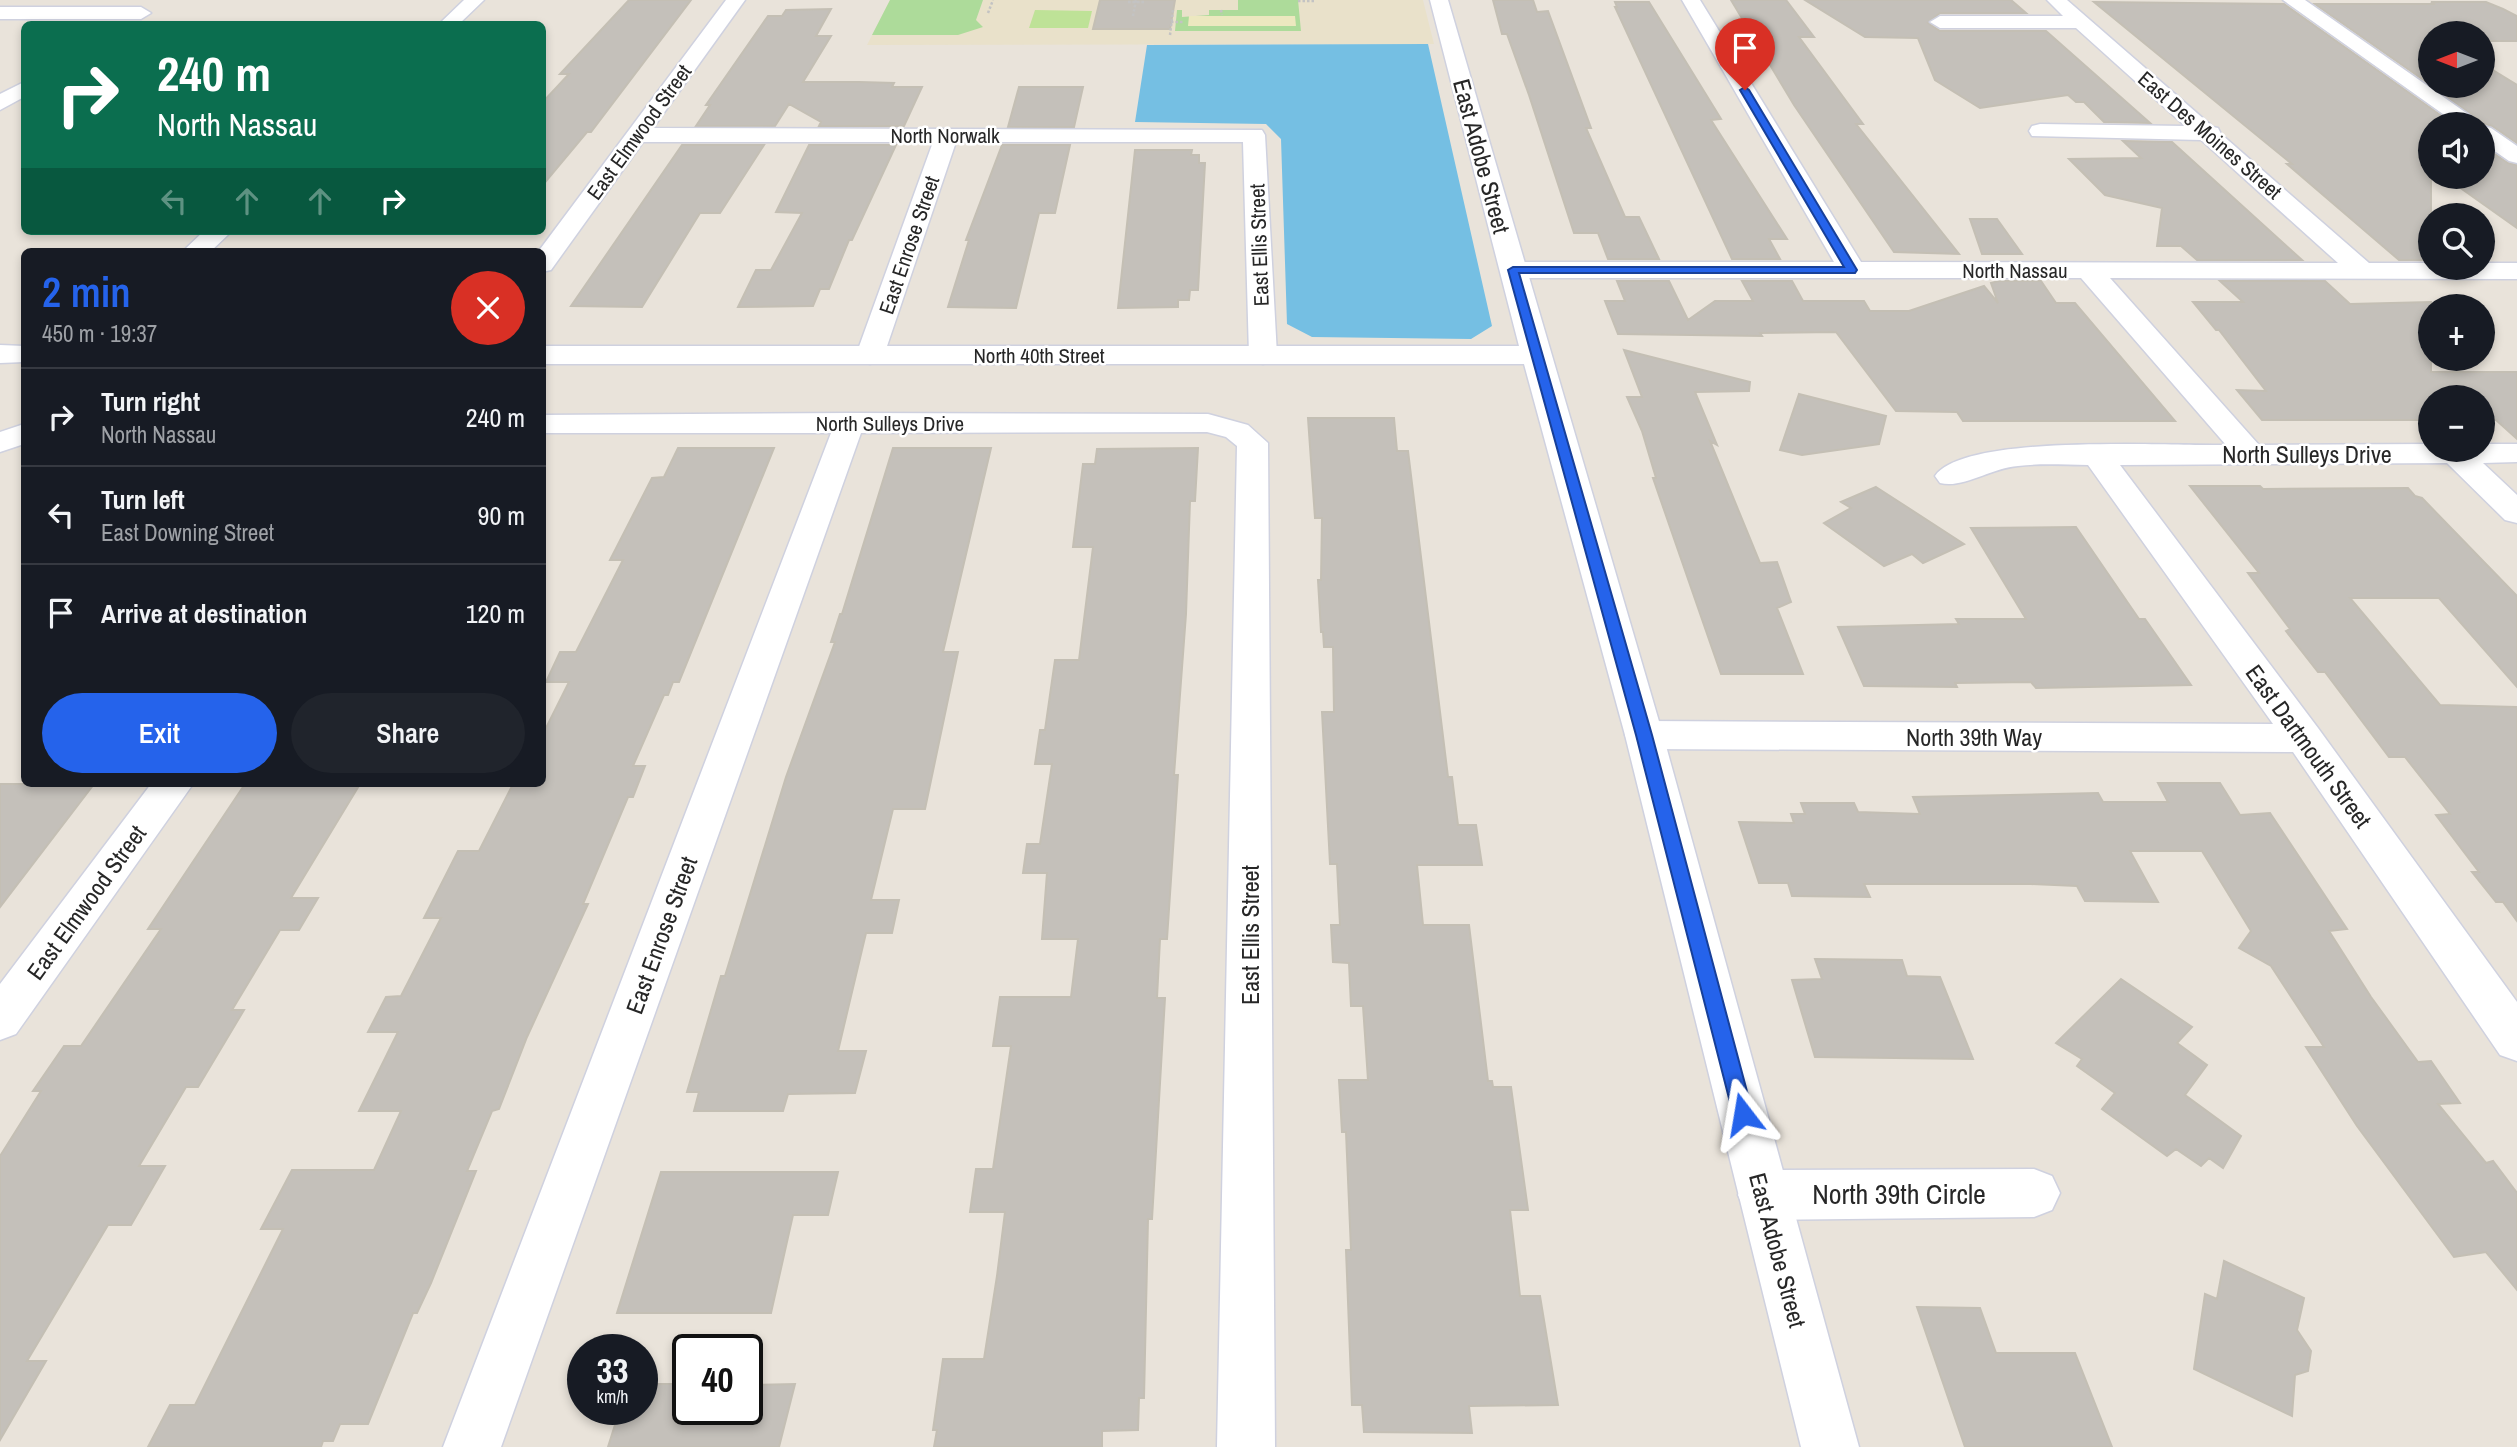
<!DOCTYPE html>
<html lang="en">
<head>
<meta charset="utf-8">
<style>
	body { margin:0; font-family:"Archivo Narrow",sans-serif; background:#20242c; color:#f1f3f6; height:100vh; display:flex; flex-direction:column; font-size:26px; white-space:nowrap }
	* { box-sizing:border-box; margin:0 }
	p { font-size:23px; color:#9ea1a6 }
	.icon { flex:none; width:38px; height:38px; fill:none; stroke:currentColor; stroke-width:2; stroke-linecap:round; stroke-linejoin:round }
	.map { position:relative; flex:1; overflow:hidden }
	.side { position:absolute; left:21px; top:248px; width:525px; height:539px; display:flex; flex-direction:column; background:#171b24; border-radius:10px; box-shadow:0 4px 10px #0003 }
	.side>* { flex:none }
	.hud { position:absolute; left:21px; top:21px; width:525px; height:214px; border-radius:10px; box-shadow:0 4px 10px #0003; background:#0b6e4f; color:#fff; overflow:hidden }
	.needle { width:46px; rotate:270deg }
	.buttons { position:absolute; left:2418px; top:21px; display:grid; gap:14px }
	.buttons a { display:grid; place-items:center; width:77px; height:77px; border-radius:50%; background:#171b24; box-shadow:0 4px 10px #0003; font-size:35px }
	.speed { position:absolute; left:567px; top:1334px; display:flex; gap:14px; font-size:35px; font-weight:700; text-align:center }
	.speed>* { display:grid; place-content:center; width:91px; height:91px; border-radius:50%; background:#171b24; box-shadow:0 4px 10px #0003; line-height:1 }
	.speed small { font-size:18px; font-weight:400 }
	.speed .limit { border:4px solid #111; border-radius:10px; background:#fff; color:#111 }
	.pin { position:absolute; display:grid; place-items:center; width:60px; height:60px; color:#fff; margin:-72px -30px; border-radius:50% 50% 50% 0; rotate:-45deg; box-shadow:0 0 7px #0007 }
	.pin .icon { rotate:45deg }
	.me { position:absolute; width:77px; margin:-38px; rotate:346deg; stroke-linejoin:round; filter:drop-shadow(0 0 5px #0008) }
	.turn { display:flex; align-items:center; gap:24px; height:147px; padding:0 21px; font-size:32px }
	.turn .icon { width:91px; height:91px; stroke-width:2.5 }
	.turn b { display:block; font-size:49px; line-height:60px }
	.lanes { display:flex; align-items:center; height:66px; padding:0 21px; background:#0003; justify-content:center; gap:35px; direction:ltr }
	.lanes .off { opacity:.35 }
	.round { display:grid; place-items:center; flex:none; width:74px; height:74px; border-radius:37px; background:#20242c }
	.summary { display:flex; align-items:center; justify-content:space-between; height:119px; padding:0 21px }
	h1 { font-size:42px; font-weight:600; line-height:52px; color:#2563eb }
	.button { display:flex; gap:14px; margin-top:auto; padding:14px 21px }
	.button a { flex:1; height:80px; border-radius:42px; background:#2563eb; color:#fff; font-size:28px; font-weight:600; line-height:80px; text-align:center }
	.button a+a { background:#20242c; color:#f1f3f6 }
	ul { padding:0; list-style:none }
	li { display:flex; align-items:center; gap:21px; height:98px; padding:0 21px; border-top:2px solid #363941 }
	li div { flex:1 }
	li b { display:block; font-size:26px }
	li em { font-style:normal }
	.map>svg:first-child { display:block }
	.education { fill:#e9e1ca }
	.green { fill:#addb9a }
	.sand { fill:#ece8bf }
	.pitch { fill:#bee297 }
	.water { fill:#75bfe3 }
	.building { fill:#c4c0ba; stroke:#c4bfb4; stroke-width:2 }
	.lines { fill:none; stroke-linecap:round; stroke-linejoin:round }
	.minor-casing { stroke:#cfd1df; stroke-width:3 }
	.tertiary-casing { stroke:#cfd1df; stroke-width:3 }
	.path { stroke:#c3c3c3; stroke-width:2.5; stroke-dasharray:2.5 2; stroke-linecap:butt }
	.minor { fill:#fff; fill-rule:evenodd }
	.tertiary { fill:#fff; fill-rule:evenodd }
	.route { fill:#2563eb; stroke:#184099; stroke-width:2 }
	.labels { text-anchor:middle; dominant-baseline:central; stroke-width:5; stroke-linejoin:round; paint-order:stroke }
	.far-street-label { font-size:21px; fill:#272727; stroke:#fff }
	.street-label { font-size:24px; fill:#272727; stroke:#fff }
	.near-street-label { font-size:28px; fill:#272727; stroke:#fff }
</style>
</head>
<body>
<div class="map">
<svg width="2517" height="1447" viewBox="0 0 2517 1447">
	<rect width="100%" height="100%" fill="#e9e3da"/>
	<path class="education" d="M890,0H1423L1434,44L867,45Z"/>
	<path class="green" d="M890,0H983L976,20L983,27L958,35H872Z
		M1238,0H1298L1301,31H1175L1177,10H1182V17L1209,15V10H1238Z"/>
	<path class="sand" d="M1189,16H1295L1296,26H1188Z"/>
	<path class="pitch" d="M1035,10L1092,11L1088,28H1029Z"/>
	<path class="water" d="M1428,44L1492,326L1471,339L1312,337L1287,324L1281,139L1266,124L1135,122L1147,45Z"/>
	<path class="building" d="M629,0H691L591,132H587L542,186V103L569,74H560Z
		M1100,0H1175L1170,29H1093Z
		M1493,0H1533L1537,12L1548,11L1591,128H1586L1625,217H1639L1659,259H1608L1598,233H1574L1529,95L1507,34H1502Z
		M1731,0H1786L1814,37H1799L1863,124H1856L1959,254L1894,252L1794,105Z
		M1805,0H2011L2026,13H1940L1928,23L1940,31H2046L2150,123L2104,122L2084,102H2076L2068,95L1980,108L1935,80L1918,38L1865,37Z
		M1615,2H1649L1721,119L1711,120L1787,239H1769L1780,259H1732L1615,7H1617Z
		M2094,2L2284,4L2453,124H2431V260H2399L2287,164H2292Z
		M2431,2H2486L2503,9L2517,16V41H2483V33H2431V85L2315,4H2435Z
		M831,9L816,36H831L803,82H859L894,83L892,87H922L904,126H819L821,122L789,104L775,126H696L710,105H706L768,16H782L786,10Z
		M2483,64L2517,85V143L2492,126L2485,124L2432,86H2483Z
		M1019,87H1083L1074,127H1008Z
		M2123,141L2172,142L2302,260H2197L2181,246H2157L2162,208L2105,195L2069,159L2141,158Z
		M682,145H764L720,213H700L642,307L571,306Z
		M809,145H896L852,240H849L829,289H820L813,306L738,307L756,270H771L802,213L776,212Z
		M1002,145H1070L1055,213H1039L1016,308L948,307L969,240H966Z
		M2483,146L2508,163L2517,165V228L2445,177H2483Z
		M1135,150H1192L1191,155H1199V163H1205L1198,290H1190L1189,300H1178V307L1118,308Z
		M1970,219H1997L2022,254H1982Z
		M1617,281H1669L1688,320L1715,301H1753L1742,281H1792L1803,301H1864L1870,311H1909L1984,286L1998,303L1991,283L1999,281H2041L2056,303H2075L2175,421H1963L1957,412L1896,411L1836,332L1760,333L1762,336L1618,334L1605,301H1625Z
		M2220,281H2325L2350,304L2431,302V372H2517V439L2496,420H2483V397H2431V420H2262L2237,390L2266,391L2219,330H2216L2193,302H2243Z
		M1624,350L1750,382L1749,391L1695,392L1717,445L1710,441L1760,563L1777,562L1791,602L1777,608L1803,674H1721L1653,478H1656L1642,431L1627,397H1642Z
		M1799,394L1886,416L1879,444L1802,455L1780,450Z
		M1308,418H1394L1397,451H1408L1448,777H1452L1458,825H1476L1482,865H1417L1423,925H1469L1488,1081H1492L1493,1087H1511L1528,1210H1510L1520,1296H1540L1558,1405L1469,1406L1472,1433L1364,1432L1362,1405H1352L1346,1250H1351L1346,1132H1342L1339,1080H1368L1363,1006H1351L1349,963L1333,962L1331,925H1340L1337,864H1330L1322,712H1334L1333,647H1324L1323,632H1321L1318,580H1321L1322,518H1315Z
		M678,448H774L679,682H673L668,695H664L633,766H645L633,797H628L583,904H588L527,1037L499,1109L492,1111L467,1171H476L431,1283L417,1313H413L368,1424H340L333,1441H323L321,1447H148L170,1405H195L283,1229H261L292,1170H374L401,1111H359L398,1032H368L386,997L401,996L441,918H424L458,851H479L513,784H542V736L569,682H546L560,652H576L623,560H610L652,478L664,477Z
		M893,448H991L943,652H958L925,809H893L871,900H899L892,933H866L838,1051H866L855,1093L788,1094L783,1111H694L699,1092H687L721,976H725L786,777L835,642H831L840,614H842Z
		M1198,448L1195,501H1190L1186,614L1174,775H1178L1167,939H1160L1157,998H1165L1152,1219H1148L1144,1398H1139L1138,1430L1102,1431V1447H934L937,1430H933L943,1359H984L997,1276L1005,1212H970L976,1169H993L1011,1046H993L1000,997H1071L1078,939H1042L1047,873H1023L1027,844H1040L1052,764H1035L1040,730H1045L1055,660H1079L1093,547H1073L1083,464H1095L1097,449Z
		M2190,486H2260L2263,489L2408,488L2415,496L2422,498L2517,596V687L2439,598H2350L2440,705L2517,707V921L2503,902H2496L2472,872H2479L2436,815L2450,814L2405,757H2389L2325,672H2318L2286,631L2290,629L2248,573H2259Z
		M1876,487L1964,544L1923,563L1912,554L1884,566L1824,523L1851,508L1841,502Z
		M2076,527L2139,619H2145L2191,685L2036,688L2031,682L1955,683L1957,687L1864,686L1838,627L1959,624L1956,619H2026L1971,528Z
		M2158,783H2220L2240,815L2270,813L2347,929L2329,931L2371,997L2418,1062L2431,1061L2460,1103L2438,1104L2486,1163L2493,1161L2517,1193V1290L2486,1252L2454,1257L2357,1126L2306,1047H2324L2271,966L2239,948L2251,931L2202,851H2130L2158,902L2085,901L2077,886L2031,884H1864L1870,897L1792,896L1788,883H1759L1739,822L1794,823L1791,814H1805L1801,803H1854L1858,812L1920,814L1913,797L2098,793L2103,802H2168Z
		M0,784H94L0,907Z
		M245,784H360L291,898H318L299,930H280L232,1010H244L198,1087H186L139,1166H165L131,1225H108L27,1361H46L0,1440V1156L41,1091H33L64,1046H81L161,929H148Z
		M1815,959L1902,960L1907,976L1940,977L1973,1059L1815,1057L1792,980L1822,979Z
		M2121,979L2192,1027L2177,1043L2207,1065L2185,1095L2241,1136L2223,1168L2209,1158L2201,1166L2176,1149L2167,1156L2102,1109L2115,1093L2077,1066L2082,1059L2056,1043Z
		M661,1172H838L828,1215H793L771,1313H617Z
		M2224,1261L2304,1298L2297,1330L2311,1351L2308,1371L2295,1375L2292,1416L2194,1369L2205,1294L2217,1299Z
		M1917,1307L1980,1308L1996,1353H2075L2112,1447H1965Z
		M642,1384H688V1409H747V1385L795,1384L779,1447H608L620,1409H642Z"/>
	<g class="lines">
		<defs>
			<path id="minor" d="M464,0H484L459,24H439Z
				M726,0H745L653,128L1262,130L1265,135L1277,355L1273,361L1263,364L1253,361L1249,355L1243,142H956L884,355L880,361L870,364L860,361L856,355L933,142H643L551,270L542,272V252H538Z
				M1682,0H1700L1861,262L2338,263L2201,140L2032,136L2029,131L2032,126L2040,124L2185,126L2076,28H1940L1930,22L1940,16H2063L2047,0H2067L2213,127L2218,128L2221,134L2369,263H2431V268H2483V263H2517V279L2110,278L2259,445L2431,444V450H2483V444H2517V462L2483,463L2517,495V523L2505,520L2447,463L2120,465L2318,728L2517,1002V1061L2500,1055L2293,752L1644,749L1630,745L1625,735L1630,725L1644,721L2273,724L2088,465C2065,465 2041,463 2018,466C1991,468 1963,489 1940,483L1935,476C1964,433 2172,446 2226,445L2081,278H1513L1504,276L1500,270L1504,264L1513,262H1834Z
				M2283,0H2305L2482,124H2457Z
				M0,7H141L151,13L141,19H0Z
				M24,82V97L0,110V94Z
				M2483,126L2491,128L2517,146V163L2509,161L2483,143Z
				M204,231H232L210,252H182Z
				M850,413L1208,414L1248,425L1268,443L1275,1447H1217L1237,446L1226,437L1207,432L861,433L501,1447H443L831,433H542V415Z
				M24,424V444L0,452V432Z
				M151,784H193L16,1034L0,1040V984Z
				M2034,1169L2052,1176L2060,1193L2052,1210L2034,1217L1764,1220L1746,1212L1738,1195L1746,1178L1764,1170Z"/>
			<path id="tertiary" d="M1430,0H1448L1663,735L1859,1447H1801L1625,735L1524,364H542V346H1519Z
				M0,345L24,346V362L0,363Z"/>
		</defs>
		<use href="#minor" class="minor-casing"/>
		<use href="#tertiary" class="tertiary-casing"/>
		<path class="path" d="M1298,1H1314
			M1128,2H1144
			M1221,10L1222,15
			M988,13L993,0
			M1133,16L1136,0
			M1171,22H1184
			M1170,35L1173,10"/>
		<use href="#minor" class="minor"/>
		<use href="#tertiary" class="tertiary"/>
	</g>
	<path class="route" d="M1745,87L1749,90L1857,270L1855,273H1519L1652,735L1753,1114L1750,1120L1743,1123L1735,1120L1733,1114L1636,735L1508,270L1513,267H1844L1740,90Z"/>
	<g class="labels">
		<g class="far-street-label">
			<text transform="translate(639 132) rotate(-54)">East Elmwood Street</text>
			<text x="945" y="135">North Norwalk</text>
			<text transform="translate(2210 135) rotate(41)">East Des Moines Street</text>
			<text transform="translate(909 245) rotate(-71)">East Enrose Street</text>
			<text transform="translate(1259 245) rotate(-92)">East Ellis Street</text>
			<text x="2015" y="270">North Nassau</text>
			<text x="1039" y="355">North 40th Street</text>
			<text x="890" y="423">North Sulleys Drive</text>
		</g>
		<g class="street-label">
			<text transform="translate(1482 156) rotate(75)">East Adobe Street</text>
			<text x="2307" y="454">North Sulleys Drive</text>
			<text x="1974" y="737">North 39th Way</text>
			<text transform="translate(2309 746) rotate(54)">East Dartmouth Street</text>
			<text transform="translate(86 902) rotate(-54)">East Elmwood Street</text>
			<text transform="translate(661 935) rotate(-70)">East Enrose Street</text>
			<text transform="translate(1250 935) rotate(-90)">East Ellis Street</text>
			<text transform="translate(1778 1250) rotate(75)">East Adobe Street</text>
		</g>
		<g class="near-street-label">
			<text x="1899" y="1194">North 39th Circle</text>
		</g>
	</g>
</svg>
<div class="buttons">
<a><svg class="needle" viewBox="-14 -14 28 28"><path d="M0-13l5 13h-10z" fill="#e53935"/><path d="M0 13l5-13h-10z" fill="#9ea1a6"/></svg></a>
<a><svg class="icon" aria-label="sound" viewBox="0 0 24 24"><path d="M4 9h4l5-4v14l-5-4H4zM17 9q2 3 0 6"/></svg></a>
<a><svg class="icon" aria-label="search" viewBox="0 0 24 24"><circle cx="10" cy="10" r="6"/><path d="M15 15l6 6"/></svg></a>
<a>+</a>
<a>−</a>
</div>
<div class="speed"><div>33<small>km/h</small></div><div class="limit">40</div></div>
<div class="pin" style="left:1745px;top:90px;background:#d93025"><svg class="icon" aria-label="arrive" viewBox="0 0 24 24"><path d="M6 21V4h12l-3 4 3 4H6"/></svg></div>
<svg class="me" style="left:1743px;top:1114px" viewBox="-20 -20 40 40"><path d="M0-17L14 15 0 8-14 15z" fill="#2563eb" stroke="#fff" stroke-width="4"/></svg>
<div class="hud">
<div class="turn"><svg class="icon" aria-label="right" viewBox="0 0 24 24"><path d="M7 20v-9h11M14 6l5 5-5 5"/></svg><div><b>240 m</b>North Nassau</div></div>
<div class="lanes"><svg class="icon off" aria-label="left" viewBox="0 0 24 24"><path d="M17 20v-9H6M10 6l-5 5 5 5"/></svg><svg class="icon off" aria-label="ahead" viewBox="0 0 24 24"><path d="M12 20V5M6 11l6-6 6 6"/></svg><svg class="icon off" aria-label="ahead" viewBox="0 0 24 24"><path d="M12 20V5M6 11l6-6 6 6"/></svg><svg class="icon" aria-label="right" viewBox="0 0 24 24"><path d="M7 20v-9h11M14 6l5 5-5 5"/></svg></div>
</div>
<section class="side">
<div class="summary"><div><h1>2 min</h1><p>450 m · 19:37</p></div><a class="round" style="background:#d93025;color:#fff"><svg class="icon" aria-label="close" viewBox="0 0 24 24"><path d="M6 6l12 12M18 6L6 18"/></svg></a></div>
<ul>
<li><svg class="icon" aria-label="right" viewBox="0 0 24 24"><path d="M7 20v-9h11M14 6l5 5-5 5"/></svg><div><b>Turn right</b><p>North Nassau</p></div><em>240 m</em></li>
<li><svg class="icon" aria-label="left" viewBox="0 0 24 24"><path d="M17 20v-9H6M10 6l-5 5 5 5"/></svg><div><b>Turn left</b><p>East Downing Street</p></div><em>90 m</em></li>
<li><svg class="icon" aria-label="arrive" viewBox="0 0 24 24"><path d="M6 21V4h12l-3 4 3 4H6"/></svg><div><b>Arrive at destination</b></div><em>120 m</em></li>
</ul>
<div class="button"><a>Exit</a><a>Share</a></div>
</section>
</div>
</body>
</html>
